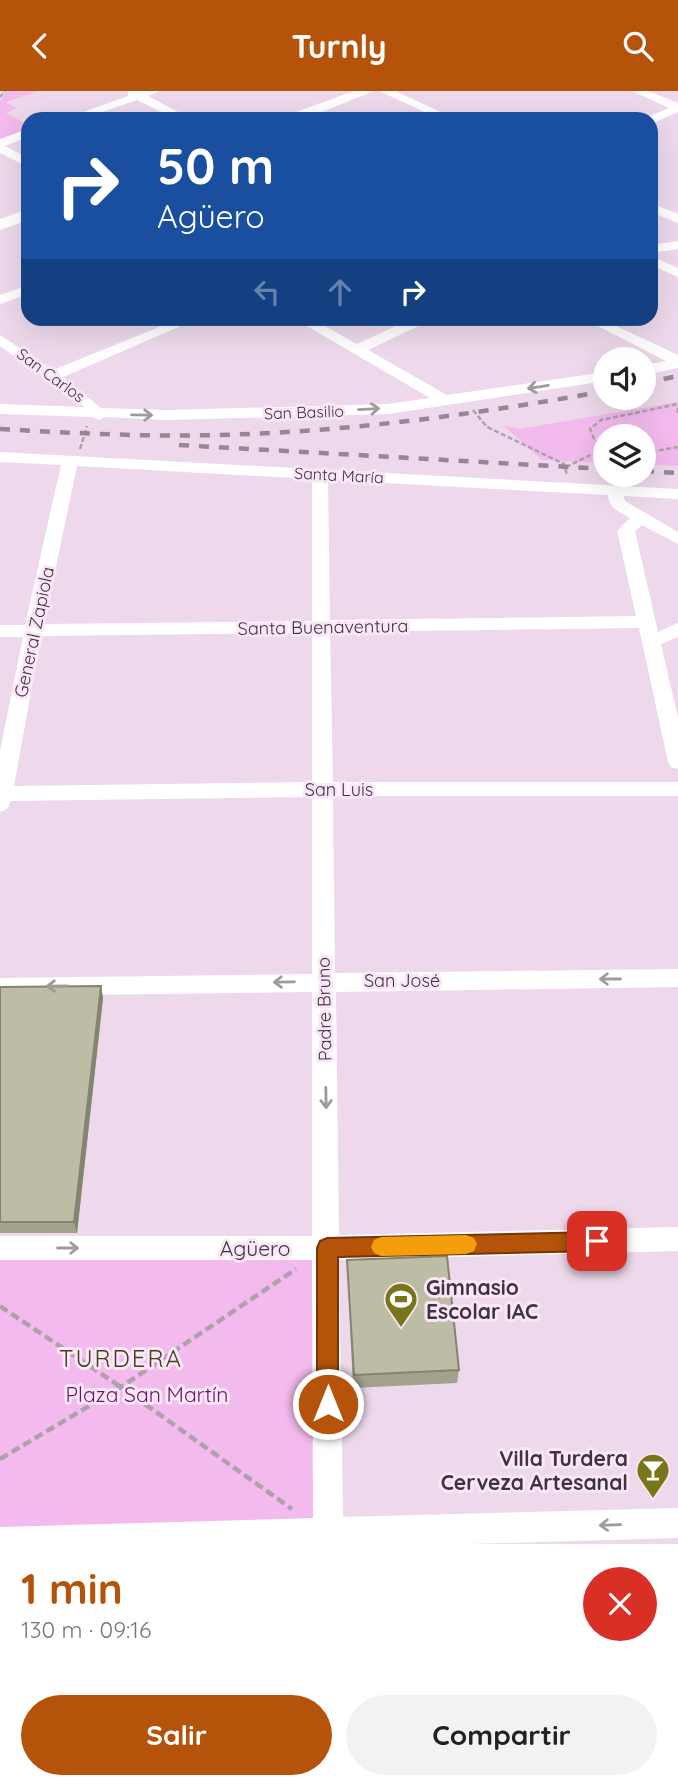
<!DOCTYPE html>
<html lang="es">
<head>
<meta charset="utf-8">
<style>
	body { margin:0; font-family:Quicksand,sans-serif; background:#f2f2f2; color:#222; height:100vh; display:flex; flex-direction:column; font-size:26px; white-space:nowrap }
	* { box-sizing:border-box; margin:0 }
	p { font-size:23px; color:#767676 }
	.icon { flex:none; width:38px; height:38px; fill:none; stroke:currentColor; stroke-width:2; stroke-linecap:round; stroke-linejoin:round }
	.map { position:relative; height:1453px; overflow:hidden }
	.sheet { display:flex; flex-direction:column; background:#fff; flex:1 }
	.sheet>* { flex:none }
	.top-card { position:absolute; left:21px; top:21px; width:637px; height:214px; border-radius:21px; box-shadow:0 7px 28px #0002; background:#1a4fa0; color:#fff; overflow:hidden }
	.buttons { position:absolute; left:593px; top:256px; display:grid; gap:14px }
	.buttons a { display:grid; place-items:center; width:63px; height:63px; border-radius:50%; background:#fff; box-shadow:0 7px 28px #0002; font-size:35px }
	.pin { position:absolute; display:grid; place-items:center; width:60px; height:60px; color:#fff; margin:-30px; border-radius:14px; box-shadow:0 4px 10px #0006 }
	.me { position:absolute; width:77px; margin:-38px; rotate:0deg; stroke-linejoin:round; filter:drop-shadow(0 0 5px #0008) }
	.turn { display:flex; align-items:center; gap:24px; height:147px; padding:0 21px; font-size:32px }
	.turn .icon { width:91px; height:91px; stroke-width:2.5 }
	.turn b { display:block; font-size:49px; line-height:60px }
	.lanes { display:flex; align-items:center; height:66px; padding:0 21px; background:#0003; justify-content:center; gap:35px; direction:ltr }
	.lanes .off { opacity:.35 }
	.round { display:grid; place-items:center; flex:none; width:74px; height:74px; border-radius:37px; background:#f2f2f2 }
	.headline { display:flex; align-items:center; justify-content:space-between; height:119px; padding:0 21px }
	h1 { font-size:42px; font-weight:700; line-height:52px; color:#b45309 }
	.action { display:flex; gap:14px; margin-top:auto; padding:14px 21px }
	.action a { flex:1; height:80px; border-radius:42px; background:#b45309; color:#fff; font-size:28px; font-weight:700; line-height:80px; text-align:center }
	.action a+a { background:#f2f2f2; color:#222 }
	header { display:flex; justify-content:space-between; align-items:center; height:91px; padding:0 21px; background:#b45309; color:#fff; font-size:32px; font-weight:700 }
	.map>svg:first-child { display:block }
	.green { fill:#f3baed }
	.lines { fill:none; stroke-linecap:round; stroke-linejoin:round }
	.path-far2 { stroke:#b0a0ae; stroke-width:2; stroke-dasharray:4.5 2; stroke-linecap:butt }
	.path-far1 { stroke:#b0a0ae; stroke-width:2.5; stroke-dasharray:5 2.5; stroke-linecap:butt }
	.path { stroke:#b0a0ae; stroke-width:4.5; stroke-dasharray:9 4.5; stroke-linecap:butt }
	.minor { fill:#fff; fill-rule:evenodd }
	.major { fill:#fff; fill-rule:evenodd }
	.rail { stroke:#958794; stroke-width:4.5; stroke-dasharray:10 10; stroke-linecap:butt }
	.wall { fill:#a3a28d }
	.shaded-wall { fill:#848473 }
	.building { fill:#bdbca4; stroke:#848473; stroke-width:2 }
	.oneway { stroke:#9e9a9e }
	.route { fill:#b45309; stroke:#753606; stroke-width:2 }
	.slow { fill:#f59e0b }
	.labels { text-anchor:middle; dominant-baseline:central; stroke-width:6; stroke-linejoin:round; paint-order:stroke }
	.far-street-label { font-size:16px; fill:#3d353c; stroke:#fbe6f8 }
	.street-label { font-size:18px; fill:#3d353c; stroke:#fbe6f8 }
	.near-street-label { font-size:21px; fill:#3d353c; stroke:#fbe6f8 }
	.near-poi-label { font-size:21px; font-weight:bold; fill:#3d353c; stroke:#fbe6f8; text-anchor:start }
	.near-park-label { font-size:21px; fill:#671664; stroke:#fbe6f8 }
	.near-quarter-label { font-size:24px; letter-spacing:2px; fill:#414017; stroke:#fbe6f8 }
</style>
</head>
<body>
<header><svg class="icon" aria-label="back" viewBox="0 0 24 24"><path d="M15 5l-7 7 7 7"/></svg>Turnly<svg class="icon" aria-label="search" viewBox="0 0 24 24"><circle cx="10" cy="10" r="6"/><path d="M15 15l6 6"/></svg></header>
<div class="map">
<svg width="678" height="1453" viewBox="0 0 678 1453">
	<rect width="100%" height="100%" fill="#edd9eb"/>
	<path class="green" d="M7,0H38L6,11L17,17L6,22L28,34V39L0,48V10Z
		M678,311V375L644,373V345H606L605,372L542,369L504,335L519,338Z
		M0,1157H327L328,1444L0,1451Z"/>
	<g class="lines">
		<path class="path-far2" d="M0,6L5,0"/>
		<path class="path-far1" d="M678,317V324
			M473,319L487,336L564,373L567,384
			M606,357L595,350L590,338L601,329L678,313
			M80,358L87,335
			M644,362L678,356
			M566,376L605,357"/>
		<path class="path" d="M0,1215L121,1296L292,1418
			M0,1368L121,1296L296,1178"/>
		<path class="minor" d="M128,0H159L148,5L191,28H176L137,9L82,28H64L128,5Z
			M379,0H395L456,28H440Z
			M632,0H648L678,12V21L651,33V28L647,26L669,17Z
			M28,38V46L5,55L28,67V76L0,62V48Z
			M651,112L678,123V132L651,121Z
			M678,150V158L651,162V154Z
			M651,165L678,177V186L651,174Z
			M28,194V203L0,213V204Z
			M179,228H197L63,286L101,317L167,319L388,313L430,307L295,228H312L357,253L411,228H429L427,231L368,259L447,304L606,281V290L388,323L167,329L105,326L99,329L92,326L0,323V313L85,316L0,255V244L53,279Z
			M584,228H601L678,264V277L644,284V274L666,270Z
			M0,361L678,398V408L624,405L625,410L678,441V453L642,434L635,440L658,541L678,532V546L661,553L678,627V678L671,676L668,671L639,537L330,541L333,691H678V705H333L335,882L678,878V896L336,901L339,1144L678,1136V1160L339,1169L343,1426L678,1417V1447L470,1453H0V1436L313,1427L312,1169H0V1145H312V901L0,905V887L312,883V706L11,710L7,718L0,721V660L23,546H0V534H25L61,374L0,371ZM77,375L312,388V530L44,533ZM328,389L608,404C608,417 620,421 630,427L617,440L636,525L330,529ZM312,542V691L14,695L41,545Z"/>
		<path class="major" d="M354,0H374L304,28H283L285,25Z
			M28,118V129L0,139V128Z"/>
		<path class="rail" d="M644,292L678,285
			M0,338C72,342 145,346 217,344C348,341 477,323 606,300
			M179,354L606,378
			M644,380L678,382"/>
	</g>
	<path class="wall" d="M101,895L103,907L77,1142H0V896Z
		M347,1169L459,1279L457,1292L353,1297Z"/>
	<path class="shaded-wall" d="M101,895L103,907L77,1142L74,1131Z"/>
	<path class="building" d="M101,895L74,1131H0V896Z
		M447,1165L459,1279L354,1284L347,1169Z"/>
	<defs><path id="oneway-shaft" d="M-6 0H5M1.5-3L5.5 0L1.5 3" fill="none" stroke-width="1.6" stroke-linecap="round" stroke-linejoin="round" transform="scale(1.75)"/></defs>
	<g class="oneway">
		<use href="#oneway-shaft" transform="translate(538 296) rotate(171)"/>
		<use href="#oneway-shaft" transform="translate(369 318) rotate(-3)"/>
		<use href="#oneway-shaft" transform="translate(142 324) rotate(1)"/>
		<use href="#oneway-shaft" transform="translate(610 888) rotate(180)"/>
		<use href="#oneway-shaft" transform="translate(284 891) rotate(179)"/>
		<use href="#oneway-shaft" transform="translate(57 895) rotate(179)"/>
		<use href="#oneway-shaft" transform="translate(326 1007) rotate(89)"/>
		<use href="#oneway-shaft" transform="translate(68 1157)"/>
		<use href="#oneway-shaft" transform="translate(610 1434) rotate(178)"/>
	</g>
	<path class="route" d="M597,1141L604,1144L607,1150L604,1157L597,1160L338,1166V1313L335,1321L328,1324L320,1321L317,1313V1157L320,1150L327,1147Z"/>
	<path class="slow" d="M466,1144L474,1147L477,1153L474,1160L466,1163L381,1165L374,1162L371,1156L374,1149L381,1146Z"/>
	<defs>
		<symbol id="stadium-pin" viewBox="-11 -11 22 30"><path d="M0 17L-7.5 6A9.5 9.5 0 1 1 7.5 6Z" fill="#79751a" stroke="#fbe6f8"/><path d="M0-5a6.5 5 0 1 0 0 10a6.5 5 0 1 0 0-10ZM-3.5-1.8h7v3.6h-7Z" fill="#fff"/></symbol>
		<symbol id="bar-pin" viewBox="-11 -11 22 30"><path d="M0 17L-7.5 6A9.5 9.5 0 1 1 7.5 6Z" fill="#79751a" stroke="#fbe6f8"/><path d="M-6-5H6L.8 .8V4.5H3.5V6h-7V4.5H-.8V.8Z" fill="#fff"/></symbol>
	</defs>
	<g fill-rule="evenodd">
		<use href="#stadium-pin" x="382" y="1189" width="38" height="52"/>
		<use href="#bar-pin" x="634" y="1360" width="38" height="52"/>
	</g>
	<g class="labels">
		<g class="far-street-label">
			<text transform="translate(51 284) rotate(36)">San Carlos</text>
			<text transform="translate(304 321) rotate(-2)">San Basilio</text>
			<text transform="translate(339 384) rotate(3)">Santa María</text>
		</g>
		<g class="street-label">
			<text transform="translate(323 536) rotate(-1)">Santa Buenaventura</text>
			<text transform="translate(34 541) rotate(-78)">General Zapiola</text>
			<text x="339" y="698">San Luis</text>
			<text x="402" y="889">San José</text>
			<text transform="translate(324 918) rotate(-91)">Padre Bruno</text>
		</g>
		<g class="near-street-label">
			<text x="255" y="1157">Agüero</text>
		</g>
		<g class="near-poi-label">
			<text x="426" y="1196">Gimnasio<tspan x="426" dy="24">Escolar IAC</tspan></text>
			<text x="628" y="1367" text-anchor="end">Villa Turdera<tspan x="628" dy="24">Cerveza Artesanal</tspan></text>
		</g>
		<g class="near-park-label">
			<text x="147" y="1303">Plaza San Martín</text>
		</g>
		<g class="near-quarter-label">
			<text x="121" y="1267">TURDERA</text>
		</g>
	</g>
</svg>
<div class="buttons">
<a><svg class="icon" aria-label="sound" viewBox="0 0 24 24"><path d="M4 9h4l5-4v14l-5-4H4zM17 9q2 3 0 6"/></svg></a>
<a><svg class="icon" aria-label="layers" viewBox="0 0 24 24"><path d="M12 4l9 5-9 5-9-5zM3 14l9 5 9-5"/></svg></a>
</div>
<div class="pin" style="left:597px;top:1150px;background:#d93025"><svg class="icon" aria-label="arrive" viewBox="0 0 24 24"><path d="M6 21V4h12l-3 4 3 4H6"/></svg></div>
<svg class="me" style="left:328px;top:1313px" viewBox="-20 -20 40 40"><circle r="17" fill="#b45309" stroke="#fff" stroke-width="3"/><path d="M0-11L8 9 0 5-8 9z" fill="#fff"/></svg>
<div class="top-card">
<div class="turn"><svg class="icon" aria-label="right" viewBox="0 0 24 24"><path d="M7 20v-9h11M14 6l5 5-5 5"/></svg><div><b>50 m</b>Agüero</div></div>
<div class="lanes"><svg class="icon off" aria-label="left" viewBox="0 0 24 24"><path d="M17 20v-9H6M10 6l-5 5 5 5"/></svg><svg class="icon off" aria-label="ahead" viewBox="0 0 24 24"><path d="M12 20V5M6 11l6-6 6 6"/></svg><svg class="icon" aria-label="right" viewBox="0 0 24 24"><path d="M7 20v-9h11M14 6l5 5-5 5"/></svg></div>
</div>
</div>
<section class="sheet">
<div class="headline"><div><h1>1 min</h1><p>130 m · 09:16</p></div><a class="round" style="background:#d93025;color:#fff"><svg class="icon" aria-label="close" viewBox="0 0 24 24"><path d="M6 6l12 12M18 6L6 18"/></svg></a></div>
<div class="action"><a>Salir</a><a>Compartir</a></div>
</section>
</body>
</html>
